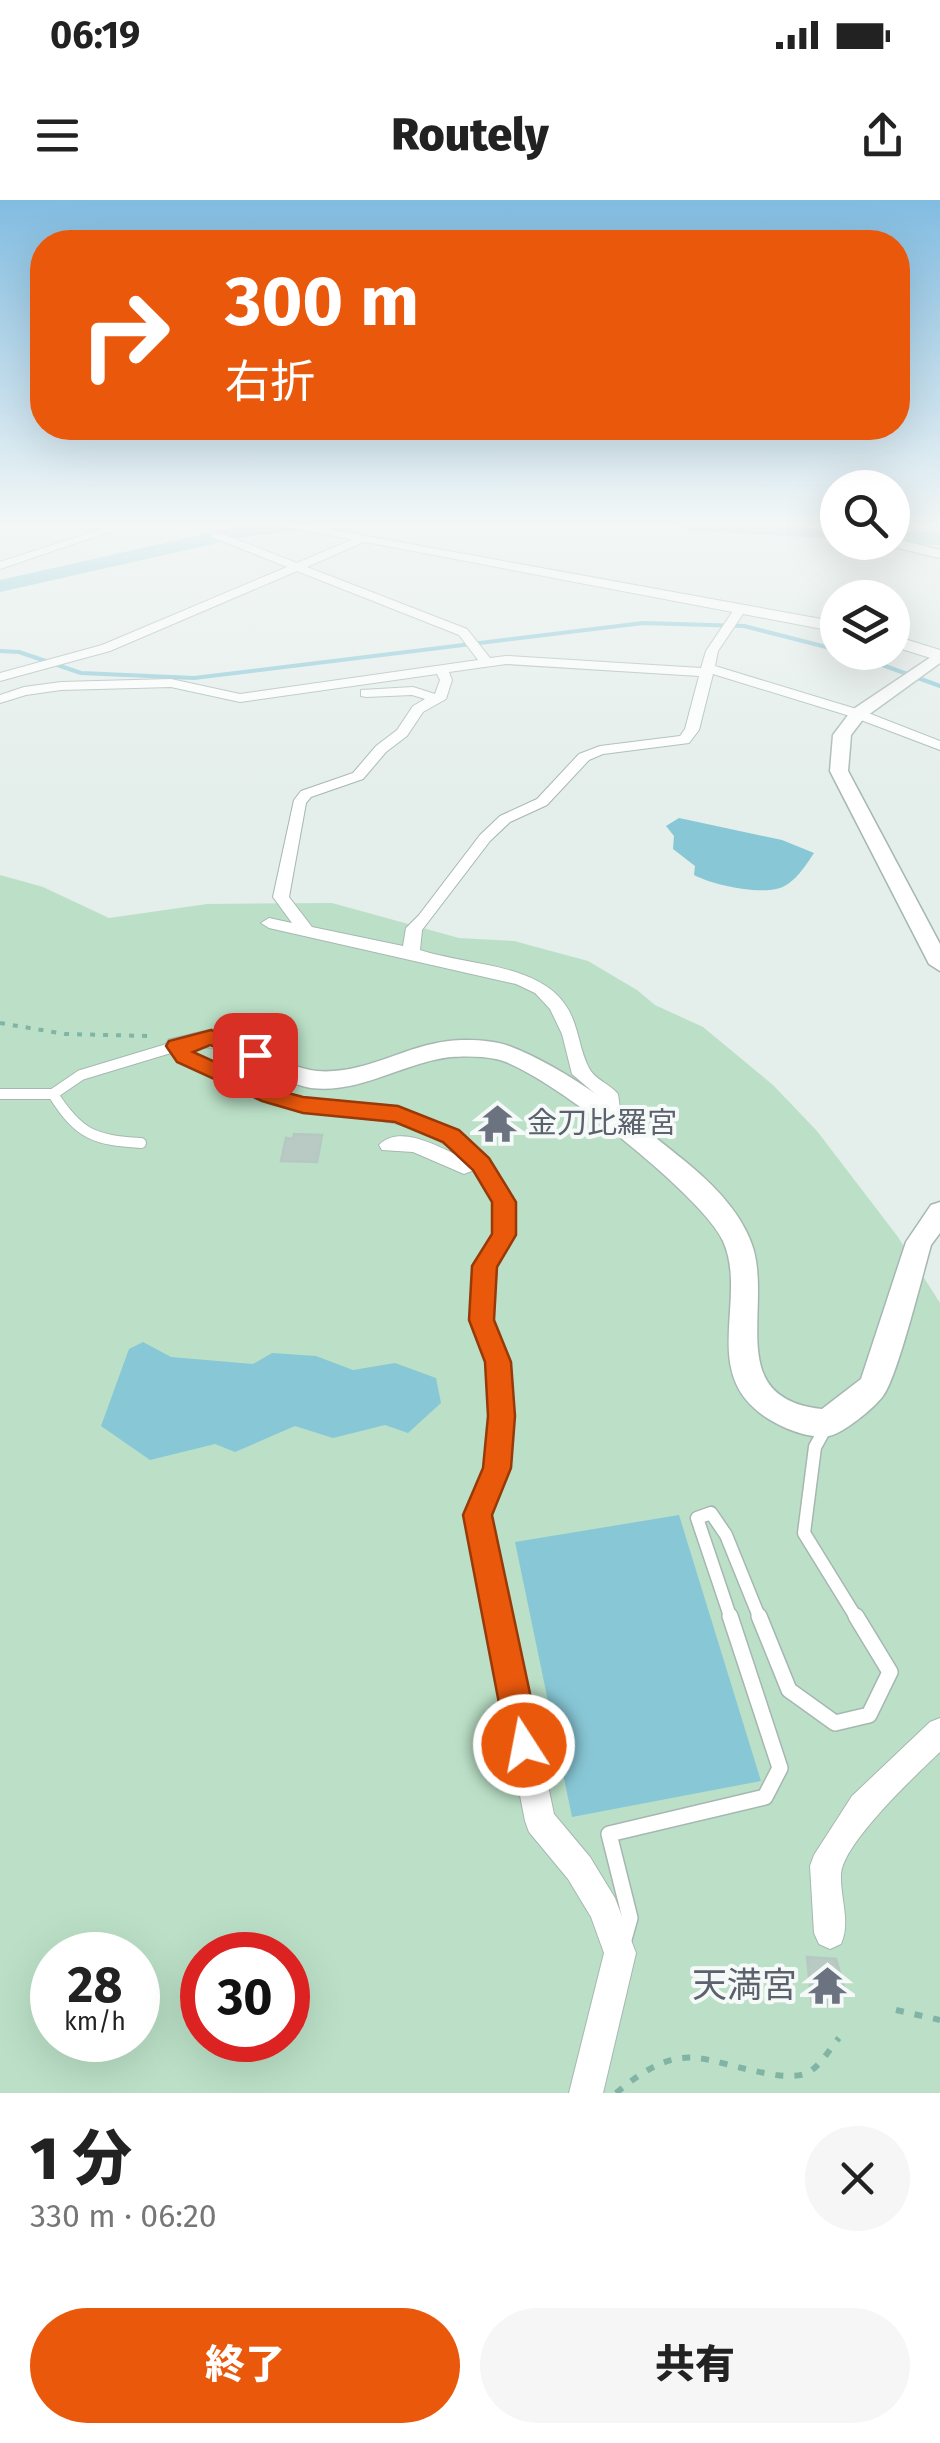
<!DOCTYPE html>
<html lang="ja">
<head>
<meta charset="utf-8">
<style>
	body { margin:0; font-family:"Fira Sans","Noto Sans JP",sans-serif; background:#f6f6f6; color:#222; height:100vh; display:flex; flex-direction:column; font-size:38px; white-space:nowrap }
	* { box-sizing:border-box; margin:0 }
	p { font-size:32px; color:#767676 }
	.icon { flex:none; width:55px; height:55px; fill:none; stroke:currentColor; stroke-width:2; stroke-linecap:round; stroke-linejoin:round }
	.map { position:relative; height:1893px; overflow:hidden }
	.panel { display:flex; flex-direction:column; background:#fff; flex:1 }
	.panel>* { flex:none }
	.guide { position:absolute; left:30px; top:30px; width:880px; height:210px; border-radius:40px; box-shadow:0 10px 40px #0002; background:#ea580c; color:#fff; overflow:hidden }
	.tools { position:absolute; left:820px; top:270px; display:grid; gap:20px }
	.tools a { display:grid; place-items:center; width:90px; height:90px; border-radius:50%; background:#fff; box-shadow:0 10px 40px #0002; font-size:50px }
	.speed { position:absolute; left:30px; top:1732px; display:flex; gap:20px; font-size:50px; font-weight:700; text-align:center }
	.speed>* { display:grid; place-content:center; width:130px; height:130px; border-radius:50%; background:#fff; box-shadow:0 10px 40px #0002; line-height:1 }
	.speed small { font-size:25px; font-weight:400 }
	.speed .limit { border:15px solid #d22; background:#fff; color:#111 }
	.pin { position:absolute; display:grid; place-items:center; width:85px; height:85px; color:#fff; margin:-42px; border-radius:20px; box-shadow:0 5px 15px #0006 }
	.me { position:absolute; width:110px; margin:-55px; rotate:349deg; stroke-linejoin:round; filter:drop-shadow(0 0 8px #0008) }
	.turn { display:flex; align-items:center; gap:35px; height:210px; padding:0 30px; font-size:45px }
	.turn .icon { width:130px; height:130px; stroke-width:2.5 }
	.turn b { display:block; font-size:70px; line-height:85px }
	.round { display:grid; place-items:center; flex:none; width:105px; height:105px; border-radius:52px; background:#f6f6f6 }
	.headline { display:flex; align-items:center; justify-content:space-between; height:170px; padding:0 30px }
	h1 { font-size:60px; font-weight:800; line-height:75px }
	.primary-button { display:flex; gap:20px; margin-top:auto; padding:20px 30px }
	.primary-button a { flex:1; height:115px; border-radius:60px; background:#ea580c; color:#fff; font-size:40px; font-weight:800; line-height:115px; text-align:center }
	.primary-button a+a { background:#f6f6f6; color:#222 }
	.status { display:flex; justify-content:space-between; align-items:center; height:70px; padding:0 50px; background:#fff; direction:ltr }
	.status svg { height:28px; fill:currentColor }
	header { display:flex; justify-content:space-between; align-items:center; height:130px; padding:0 30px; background:#fff; font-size:45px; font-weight:800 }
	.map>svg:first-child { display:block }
	.green { fill:#bbe0c7; fill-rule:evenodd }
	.water { fill:#88c7d6 }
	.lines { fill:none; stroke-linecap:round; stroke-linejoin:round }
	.stream { stroke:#88c7d6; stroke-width:4 }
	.river { fill:#88c7d6; fill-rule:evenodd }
	.building { fill:#b9c9c3; stroke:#b5c8c1; stroke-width:2.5 }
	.service-far2-casing { stroke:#a6b7b2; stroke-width:12 }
	.service-far1-casing { stroke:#a6b7b2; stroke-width:15 }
	.service-casing { stroke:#a6b7b2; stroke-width:18 }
	.minor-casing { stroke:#a6b7b2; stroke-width:2 }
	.tertiary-casing { stroke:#a6b7b2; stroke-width:3 }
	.secondary-casing { stroke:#a1bbb3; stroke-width:2 }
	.path-far1 { stroke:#82b4a6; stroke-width:4; stroke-dasharray:5 8; stroke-linecap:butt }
	.path { stroke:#82b4a6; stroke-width:6; stroke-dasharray:8 11; stroke-linecap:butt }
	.service-far2 { stroke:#fff; stroke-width:10 }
	.service-far1 { stroke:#fff; stroke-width:12 }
	.service { stroke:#fff; stroke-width:15 }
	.minor { fill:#fff; fill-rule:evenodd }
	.tertiary { fill:#fff; fill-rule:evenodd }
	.secondary { fill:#fff; fill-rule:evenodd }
	.route { fill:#ea580c; stroke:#983908; stroke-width:2.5 }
	.labels { text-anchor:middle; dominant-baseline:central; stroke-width:8; stroke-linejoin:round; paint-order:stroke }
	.worship-label { font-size:30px; fill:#5b616d; stroke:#f5faf8; text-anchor:start }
	.near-worship-label { font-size:35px; fill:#5b616d; stroke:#f5faf8; text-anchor:end }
</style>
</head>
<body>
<div class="status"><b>06:19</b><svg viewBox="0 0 49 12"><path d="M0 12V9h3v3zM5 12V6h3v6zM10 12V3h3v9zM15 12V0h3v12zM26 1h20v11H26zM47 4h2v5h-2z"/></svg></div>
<header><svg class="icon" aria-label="menu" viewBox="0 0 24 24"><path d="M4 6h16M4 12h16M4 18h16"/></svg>Routely<svg class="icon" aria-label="share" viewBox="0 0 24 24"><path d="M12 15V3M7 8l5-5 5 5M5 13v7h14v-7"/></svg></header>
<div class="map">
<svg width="940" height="1893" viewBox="0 0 940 1893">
	<rect width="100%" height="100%" fill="#e4eeea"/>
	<path class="green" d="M0,675L43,687L109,718L207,704L332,703L459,738L514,741L588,761L637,790L655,805L703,827L773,885L817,931L898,1037L940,1103V1893H0ZM52,1755H138V1840H52ZM202,1755H288V1840H202Z"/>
	<path class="water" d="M679,618L782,640L814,653C806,665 795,683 780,688C759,695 713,685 694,675L695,666L673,649L674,636L666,626Z
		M143,1142L171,1157L253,1164L272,1153L316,1156L353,1170L395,1163L436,1178L441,1203L408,1233L385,1225L333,1238L295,1226L235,1252L215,1244L150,1260L101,1226L129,1149Z
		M679,1315L761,1581L572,1617L515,1342Z"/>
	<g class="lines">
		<path class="stream" d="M0,451L19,452L81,473L194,478L643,423L744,426L838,450
			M847,452L940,486"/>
		<path class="river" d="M249,324H311L301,330L249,336L0,392V380Z
			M675,324L838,327V339L685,330Z
			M892,330L940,333V345L892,342Z"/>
	</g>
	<path class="building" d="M294,934L322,935L317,962L281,961L286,938L293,939Z
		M807,1757L836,1759L846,1794H840L842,1807L812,1805Z"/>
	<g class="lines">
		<defs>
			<path id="service-far2" d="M0,894H53L81,875L177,846
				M53,894C79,935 94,940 141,943"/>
			<path id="service-far1" d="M825,1229L815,1247L804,1333L857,1419
				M731,1419L697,1318L711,1313L726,1335L760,1419"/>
			<path id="service" d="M759,1416L789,1490L835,1523L869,1515L890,1472L856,1416
				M623,1743L630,1718L609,1634L765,1597L780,1568L730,1416"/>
			<path id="minor" d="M117,324H132L0,369V362Z
				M212,333H220L297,363L358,337H366V341L307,367L467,429L490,458L506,456L701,468L706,451L737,405H745L747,408L718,451L715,466L863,511L940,541V550L853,517L713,474L699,530L689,543L603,554L589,560L547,605L510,622L490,641L422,730L420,750C464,765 535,763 564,803C579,823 578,847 589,868C594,879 610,884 618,894L622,924L619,929H605L599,897L572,874L562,834L550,809L535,793L516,784L269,728L261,723L269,718L292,723L273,697L294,600L301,591L353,573L376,546L397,530L413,506L425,499L412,495L366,497L361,496V490L413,487L435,494L440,480L437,474L240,502L171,487L61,490L26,495L0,503V495L24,487L61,482L171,479L240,494L478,460L459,435L297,371L110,451L0,481V473L102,445L287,367L212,337ZM506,464L699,476L685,529L680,536L600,546L579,554L537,599L500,616L480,635L419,715L406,728L403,746L312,727L289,697L306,603L311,597L363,579L386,552L407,536L423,512L446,499L452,480L449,472Z
				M177,840L184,842L192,853L275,891L303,898L405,909L458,931L488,959L514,1002L515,1035L496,1067L492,1120L510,1162L514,1216L509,1268L491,1315L554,1614L590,1657L615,1698L636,1753L603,1893H569L604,1753L591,1717L568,1679L529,1632L525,1621L465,1315L485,1268L490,1216L486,1162L470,1120L474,1066L493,1034L494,1002L474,970L464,974L413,952L382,950L379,945C399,924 437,946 459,956C416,915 361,920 306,912C274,907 246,893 218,880C198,871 180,865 168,846Z
				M940,1518V1552C916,1575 843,1643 841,1674C840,1698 851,1722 841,1744L830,1749L819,1744L814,1733L810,1666L814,1655L852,1596L930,1522Z"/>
			<path id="tertiary" d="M805,324L838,326V334L806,327Z
				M892,338L940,350V358L886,345Z
				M940,451V463L864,518L851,535L848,571L940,744V771L929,764L830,571L833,535L852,510Z
				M211,830C242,839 288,869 317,871C364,875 404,846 449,841C466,839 493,840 509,846C564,866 640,924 686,962C714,985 744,1015 754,1051C770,1114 726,1199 822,1209L861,1179L906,1042L931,1005L940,1002V1033L931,1045C923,1073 897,1179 883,1196C874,1208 844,1233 829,1236C805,1240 769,1223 753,1207C705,1162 747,1094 723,1041C704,997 542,868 496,859C483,856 464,856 451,857C404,862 361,894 311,888C282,884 233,846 206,847C197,847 186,852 177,854L165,846L169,840Z"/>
			<path id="secondary" d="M271,324H300L838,422V432Z
				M892,435L940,450V461L892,446Z"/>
		</defs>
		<use href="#service-far2" class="service-far2-casing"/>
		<use href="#service-far1" class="service-far1-casing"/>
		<use href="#service" class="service-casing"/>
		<use href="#minor" class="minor-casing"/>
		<use href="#tertiary" class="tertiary-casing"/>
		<use href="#secondary" class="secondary-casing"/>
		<path class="path-far1" d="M0,823L65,834L149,836"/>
		<path class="path" d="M896,1810L940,1820
			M616,1893C686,1835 699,1863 776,1875C785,1876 798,1877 807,1873C820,1867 830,1848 839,1838"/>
		<use href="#service-far2" class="service-far2"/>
		<use href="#service-far1" class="service-far1"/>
		<use href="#service" class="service"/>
		<use href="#minor" class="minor"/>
		<use href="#tertiary" class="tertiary"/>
		<use href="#secondary" class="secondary"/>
	</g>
	<linearGradient id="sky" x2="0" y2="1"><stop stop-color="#81bce1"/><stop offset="0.55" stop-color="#f3f7f6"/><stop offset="1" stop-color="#f3f7f6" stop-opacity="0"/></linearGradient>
	<rect width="940" height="589" fill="url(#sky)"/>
	<path class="route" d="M211,830L262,850L266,855L255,862L210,845L193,852L277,890L303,897L398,906L459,930L489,958L516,1002V1035L497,1067L494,1120L511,1162L515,1216L511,1268L492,1315L541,1545L536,1556L524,1561L512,1556L507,1545L463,1315L483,1268L488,1216L485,1162L469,1120L472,1066L492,1034V1002L473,970L443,942L395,922L303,913L262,901L177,862L166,846L169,841Z"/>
	<defs>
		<symbol id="temple-bare" viewBox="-9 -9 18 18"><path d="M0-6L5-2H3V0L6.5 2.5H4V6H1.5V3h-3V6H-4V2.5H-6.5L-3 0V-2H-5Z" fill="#6b7280" stroke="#f5faf8" stroke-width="2.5" paint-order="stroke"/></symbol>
	</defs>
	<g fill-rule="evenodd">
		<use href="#temple-bare" x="470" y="896" width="55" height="55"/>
		<use href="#temple-bare" x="800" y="1758" width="55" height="55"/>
	</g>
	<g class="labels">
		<g class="worship-label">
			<text x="527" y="923">金刀比羅宮</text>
		</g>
		<g class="near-worship-label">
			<text x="797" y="1785">天満宮</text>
		</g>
	</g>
</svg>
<div class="tools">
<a><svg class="icon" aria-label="search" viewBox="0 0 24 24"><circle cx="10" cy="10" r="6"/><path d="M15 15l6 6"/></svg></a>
<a><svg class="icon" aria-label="layers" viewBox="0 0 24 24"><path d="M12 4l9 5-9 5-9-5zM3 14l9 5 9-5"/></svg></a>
</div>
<div class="speed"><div>28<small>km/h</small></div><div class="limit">30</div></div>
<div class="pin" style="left:255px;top:855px;background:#d93025"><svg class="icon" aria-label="arrive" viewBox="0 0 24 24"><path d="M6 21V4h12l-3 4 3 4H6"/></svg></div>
<svg class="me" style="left:524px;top:1545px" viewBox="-20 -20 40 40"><circle r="17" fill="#ea580c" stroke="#fff" stroke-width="3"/><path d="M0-11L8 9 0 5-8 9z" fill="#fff"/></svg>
<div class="guide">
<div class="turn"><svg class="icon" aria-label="right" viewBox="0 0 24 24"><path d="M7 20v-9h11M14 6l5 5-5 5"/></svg><div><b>300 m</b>右折</div></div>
</div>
</div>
<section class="panel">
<div class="headline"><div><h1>1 分</h1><p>330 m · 06:20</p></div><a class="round"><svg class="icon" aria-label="close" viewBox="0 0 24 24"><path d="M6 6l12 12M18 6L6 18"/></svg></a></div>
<div class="primary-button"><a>終了</a><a>共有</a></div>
</section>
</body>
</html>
